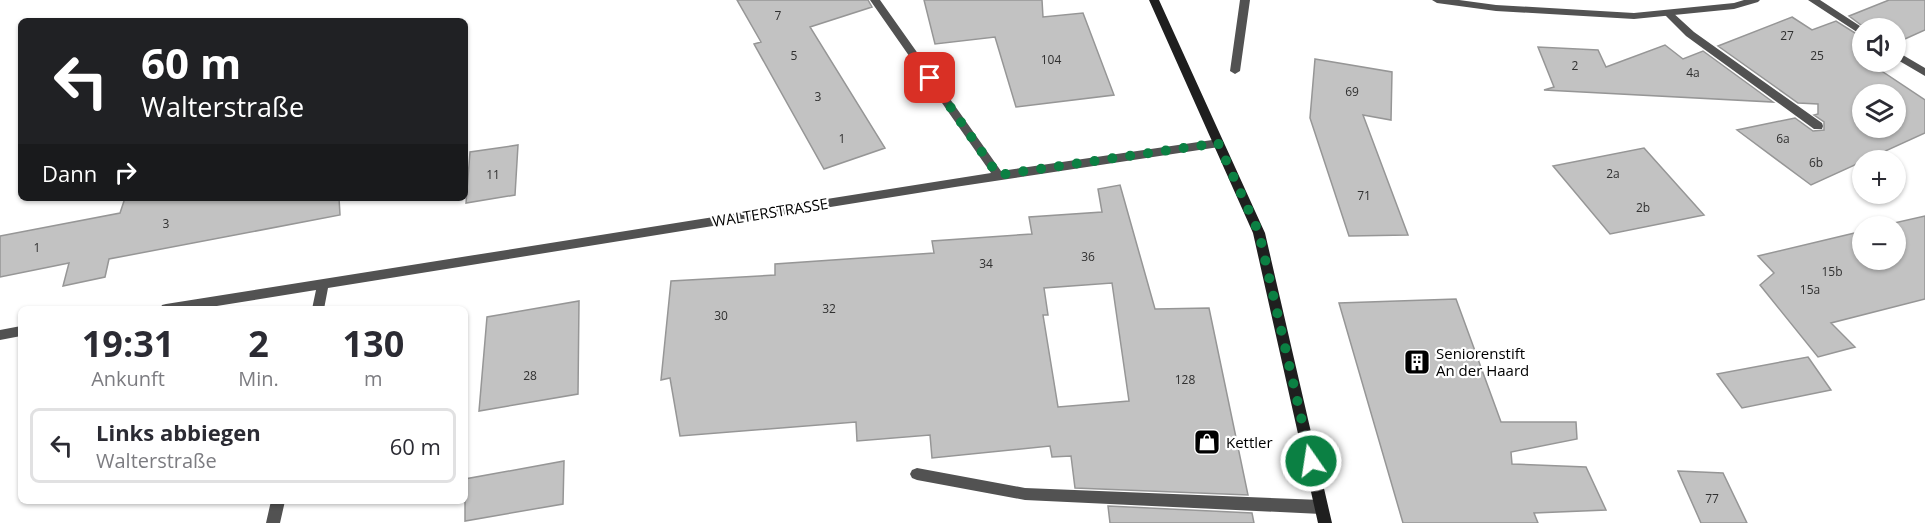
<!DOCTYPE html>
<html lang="de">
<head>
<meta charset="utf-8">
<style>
	body { margin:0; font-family:"Open Sans",sans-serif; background:#f7f7f7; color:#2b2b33; height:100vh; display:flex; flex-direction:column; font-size:22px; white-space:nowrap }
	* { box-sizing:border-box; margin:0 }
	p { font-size:20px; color:#7c7c81 }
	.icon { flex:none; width:33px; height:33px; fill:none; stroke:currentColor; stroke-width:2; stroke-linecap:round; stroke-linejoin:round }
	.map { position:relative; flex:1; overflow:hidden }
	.panel { position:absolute; left:18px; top:306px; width:450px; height:198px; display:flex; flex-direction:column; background:#fff; border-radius:9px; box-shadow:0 2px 4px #0004 }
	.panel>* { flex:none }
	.top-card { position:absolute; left:18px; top:18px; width:450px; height:183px; border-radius:9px; box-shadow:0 2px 4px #0004; background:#202124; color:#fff; overflow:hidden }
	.fabs { position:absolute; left:1852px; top:18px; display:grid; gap:12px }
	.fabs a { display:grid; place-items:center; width:54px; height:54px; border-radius:50%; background:#fff; box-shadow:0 2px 4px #0004; font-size:30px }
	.pin { position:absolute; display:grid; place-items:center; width:51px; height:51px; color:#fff; margin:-26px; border-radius:12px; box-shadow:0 3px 9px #0006 }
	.me { position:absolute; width:66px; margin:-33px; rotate:347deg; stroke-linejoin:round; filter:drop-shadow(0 0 4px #0008) }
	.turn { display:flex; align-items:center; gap:21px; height:126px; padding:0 24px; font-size:27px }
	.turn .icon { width:78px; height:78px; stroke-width:2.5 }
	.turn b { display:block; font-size:42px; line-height:51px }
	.then { display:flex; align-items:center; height:57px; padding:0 24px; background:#0003; gap:12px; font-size:22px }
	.eta { display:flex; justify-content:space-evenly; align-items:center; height:102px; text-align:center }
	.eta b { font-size:36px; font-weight:700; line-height:42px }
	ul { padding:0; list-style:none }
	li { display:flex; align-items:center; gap:18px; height:75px; margin:0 12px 9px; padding:0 12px; border:3px solid #e1e1e2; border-radius:9px }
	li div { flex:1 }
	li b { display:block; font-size:22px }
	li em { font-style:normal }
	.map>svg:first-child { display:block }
	.building { fill:#c2c2c2; stroke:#969696; stroke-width:1.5; fill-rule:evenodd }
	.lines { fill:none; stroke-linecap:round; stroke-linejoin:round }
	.lane { fill:#525252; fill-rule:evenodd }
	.street { fill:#525252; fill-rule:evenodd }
	.secondary { fill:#1f1f1f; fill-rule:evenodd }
	.route { stroke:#0b8043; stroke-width:10; stroke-dasharray:0 18 }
	.labels { text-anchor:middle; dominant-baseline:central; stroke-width:4.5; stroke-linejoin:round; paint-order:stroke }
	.number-label { font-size:12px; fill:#303030 }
	.street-label { font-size:15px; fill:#000; stroke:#fff }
	.poi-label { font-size:15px; fill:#000; stroke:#fff; text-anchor:start }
</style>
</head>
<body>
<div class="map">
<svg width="1925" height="523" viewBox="0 0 1925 523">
	<rect width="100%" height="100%" fill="#fff"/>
	<path class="building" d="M737,0H868L872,7L810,27L885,148L824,169L754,44L761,42Z
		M924,0H1042L1043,17L1083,13L1114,95L1016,107L995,37L935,44Z
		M1889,0H1925V30L1896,43V28H1865L1849,16Z
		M1792,17L1812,30L1836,21L1863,38V56L1861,57L1863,62H1868L1925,100V133L1811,185L1737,130L1795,118L1813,131L1824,130V122L1814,115L1818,114V104L1798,103L1718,46ZM1863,94H1896V128H1863Z
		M1665,45L1683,59L1703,51L1773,102L1544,90L1554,87L1538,47L1598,50L1606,67Z
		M1315,59L1392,72L1391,120L1363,115L1408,235L1349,236L1310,118Z
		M518,145L515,195L466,203L470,152Z
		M1644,148L1704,215L1610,234L1553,166Z
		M1120,185L1155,309L1209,308L1248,495L1075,488L1071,456L1052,457L1050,446L932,458L930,435L857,441L856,422L680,436L670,378L661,380L671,281L775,275V264L934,253L932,241L1032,234L1029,217L1102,212L1098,189ZM1112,283L1129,401L1058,407L1043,315H1048L1044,288Z
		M125,198H339L340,215L109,259L105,277L63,286L69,263L0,277V236L120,213Z
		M1925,216V299L1831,323L1855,347L1818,357L1760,285L1774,273L1758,256L1863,231V260H1896V226H1881Z
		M1456,299L1501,422H1576L1577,439L1511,452L1512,464L1586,467L1606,510L1534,513L1538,523H1403L1339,303Z
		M579,301L578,394L479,411L487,317Z
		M1808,357L1831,390L1742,408L1717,374Z
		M564,461L563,504L465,521V479Z
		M1678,471L1723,473L1747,523H1701Z
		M1108,506L1252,513L1254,523H1110Z"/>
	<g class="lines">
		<path class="lane" d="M1668,10L1671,11L1694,32L1822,123L1823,126L1822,129H1814L1686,36L1663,13Z
			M917,468L1025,488L1321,500L1326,502L1328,507L1326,512L1321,514L1025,500L917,480L912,478L910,474L912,470Z"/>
		<path class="street" d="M870,0H880L1001,171L1219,139L1224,143L1219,147L955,187L328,288L324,309H312L316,290L198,309H160L162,305L166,304L991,173Z
			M1240,0H1250L1240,71L1235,74L1230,71Z
			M1432,0H1459L1496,5L1634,13L1734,3L1744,0H1760L1758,2L1734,9L1634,19L1496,11L1437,3Z
			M1808,0H1820L1863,28V36Z
			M1896,51L1925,68V76L1896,59Z
			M21,326V336L0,340V330Z
			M271,501H285L280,523H266Z"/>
		<path class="secondary" d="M1149,0H1159L1265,233L1332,523H1318L1253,233Z"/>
	</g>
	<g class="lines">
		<path class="route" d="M930,78L998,175L1218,143L1259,233L1311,461"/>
	</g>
	<defs>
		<symbol id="building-square" viewBox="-11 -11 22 22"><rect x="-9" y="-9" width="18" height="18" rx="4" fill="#000" stroke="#fff"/><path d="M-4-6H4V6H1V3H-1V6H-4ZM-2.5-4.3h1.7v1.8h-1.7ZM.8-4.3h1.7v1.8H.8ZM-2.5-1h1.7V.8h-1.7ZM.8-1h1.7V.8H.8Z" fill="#fff"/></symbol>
		<symbol id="shop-square" viewBox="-11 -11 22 22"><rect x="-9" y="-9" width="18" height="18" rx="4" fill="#000" stroke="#fff"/><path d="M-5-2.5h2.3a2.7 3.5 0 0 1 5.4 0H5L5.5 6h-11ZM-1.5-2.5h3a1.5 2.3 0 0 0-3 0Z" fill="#fff"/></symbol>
	</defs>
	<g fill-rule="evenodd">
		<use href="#building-square" x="1402" y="347" width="30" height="30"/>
		<use href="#shop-square" x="1192" y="427" width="30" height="30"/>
	</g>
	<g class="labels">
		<g class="number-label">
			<text x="778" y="15">7</text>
			<text x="1787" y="35">27</text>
			<text x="794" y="55">5</text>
			<text x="1817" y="55">25</text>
			<text x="1051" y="59">104</text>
			<text x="1575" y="65">2</text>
			<text x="1693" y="72">4a</text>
			<text x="1352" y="91">69</text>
			<text x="818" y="96">3</text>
			<text x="842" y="138">1</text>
			<text x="1783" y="138">6a</text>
			<text x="1816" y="162">6b</text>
			<text x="1613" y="173">2a</text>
			<text x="493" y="174">11</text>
			<text x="1364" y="195">71</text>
			<text x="1643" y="207">2b</text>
			<text x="166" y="223">3</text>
			<text x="37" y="247">1</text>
			<text x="1088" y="256">36</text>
			<text x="986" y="263">34</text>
			<text x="1832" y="271">15b</text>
			<text x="1810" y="289">15a</text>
			<text x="829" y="308">32</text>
			<text x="721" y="315">30</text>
			<text x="530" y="375">28</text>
			<text x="1185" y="379">128</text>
			<text x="1712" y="498">77</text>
		</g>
		<g class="street-label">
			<text transform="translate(770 212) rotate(-9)">WALTERSTRASSE</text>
		</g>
		<g class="poi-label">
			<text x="1436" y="353">Seniorenstift<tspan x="1436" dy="17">An der Haard</tspan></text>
			<text x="1226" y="442">Kettler</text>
		</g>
	</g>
</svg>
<div class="fabs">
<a><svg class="icon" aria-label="sound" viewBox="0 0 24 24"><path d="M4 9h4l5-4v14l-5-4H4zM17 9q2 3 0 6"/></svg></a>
<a><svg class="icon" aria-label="layers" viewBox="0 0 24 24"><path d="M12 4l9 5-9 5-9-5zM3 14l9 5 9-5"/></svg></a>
<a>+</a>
<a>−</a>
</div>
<div class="pin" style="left:930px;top:78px;background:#d93025"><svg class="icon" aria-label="arrive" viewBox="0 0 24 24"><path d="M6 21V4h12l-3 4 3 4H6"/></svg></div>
<svg class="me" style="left:1311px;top:461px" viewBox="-20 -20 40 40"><circle r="17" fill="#0b8043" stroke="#fff" stroke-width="3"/><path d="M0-11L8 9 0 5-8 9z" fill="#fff"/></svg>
<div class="top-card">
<div class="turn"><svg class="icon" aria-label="left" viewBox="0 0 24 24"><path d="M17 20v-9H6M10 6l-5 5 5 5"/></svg><div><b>60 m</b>Walterstraße</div></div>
<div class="then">Dann<svg class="icon" aria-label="right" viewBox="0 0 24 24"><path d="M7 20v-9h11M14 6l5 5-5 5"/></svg></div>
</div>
<section class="panel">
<div class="eta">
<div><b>19:31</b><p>Ankunft</p></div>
<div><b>2</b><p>Min.</p></div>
<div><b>130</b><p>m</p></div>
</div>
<ul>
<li><svg class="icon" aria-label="left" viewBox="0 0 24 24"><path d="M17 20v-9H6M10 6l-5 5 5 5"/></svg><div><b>Links abbiegen</b><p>Walterstraße</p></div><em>60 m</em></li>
</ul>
</section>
</div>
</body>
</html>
